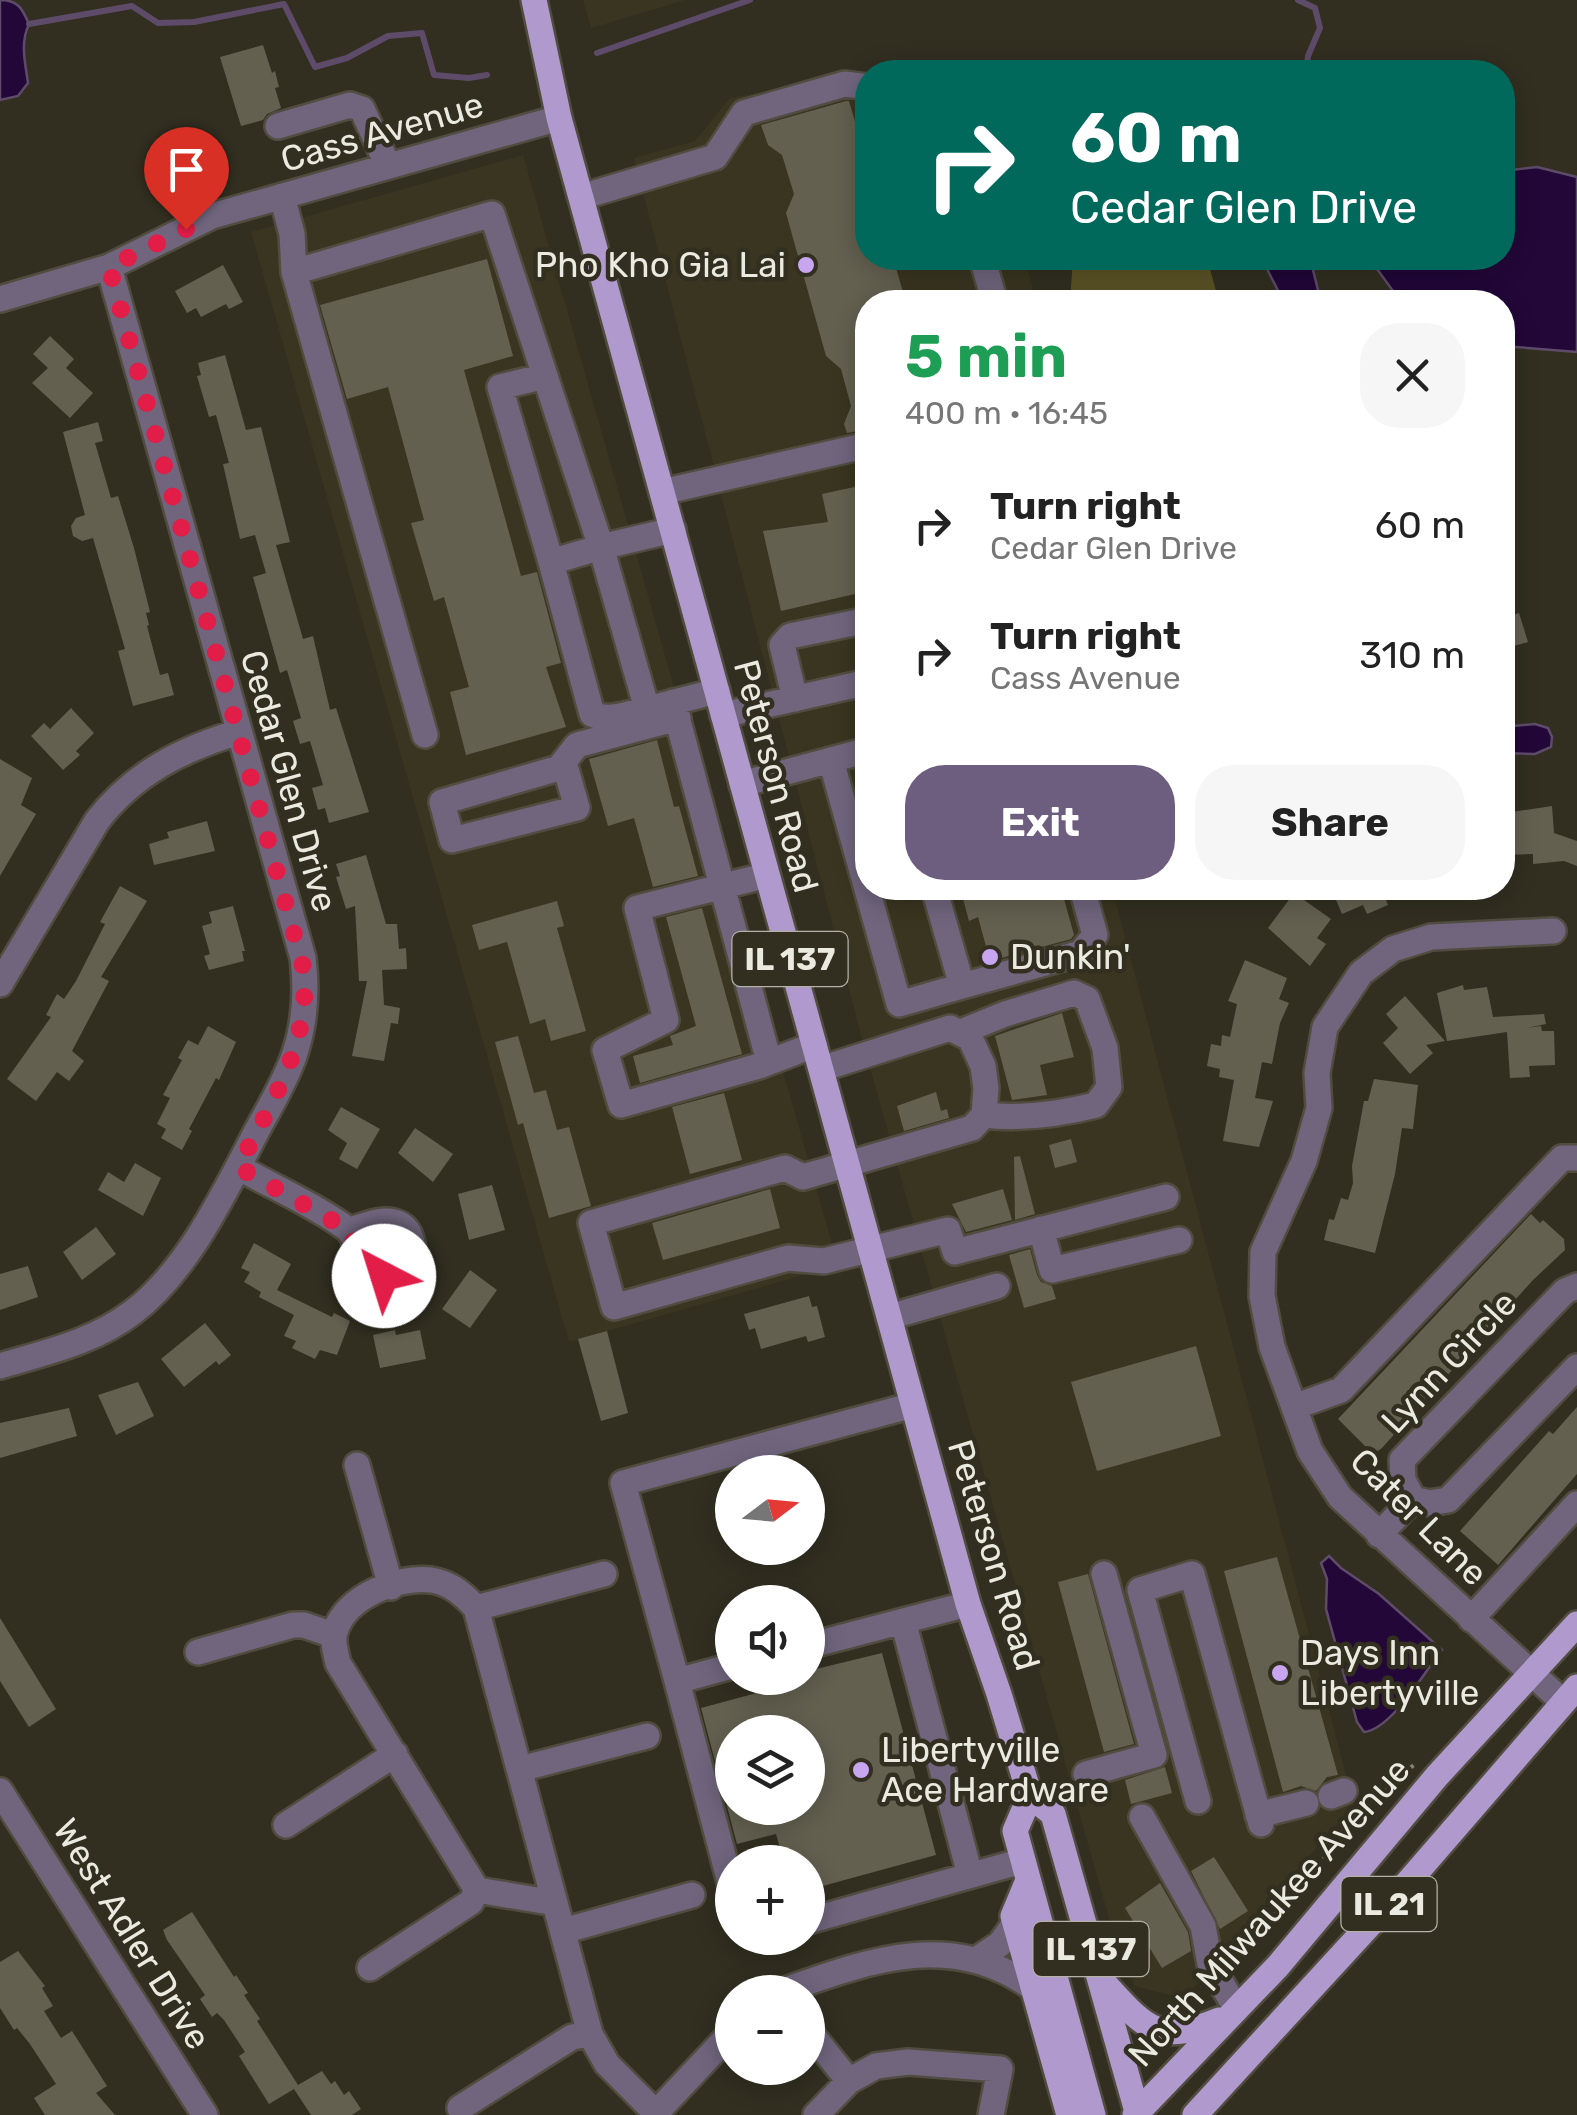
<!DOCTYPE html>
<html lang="en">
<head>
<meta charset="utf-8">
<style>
	body { margin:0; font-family:Rubik,sans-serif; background:#f6f6f6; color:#222; height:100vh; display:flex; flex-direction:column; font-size:38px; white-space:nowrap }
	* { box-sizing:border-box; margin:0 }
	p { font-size:32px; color:#767676 }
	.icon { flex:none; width:55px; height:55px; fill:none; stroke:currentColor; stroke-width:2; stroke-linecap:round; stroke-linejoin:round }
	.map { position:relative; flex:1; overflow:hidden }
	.drawer { position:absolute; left:855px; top:290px; width:660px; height:610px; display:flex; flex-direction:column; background:#fff; border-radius:40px; box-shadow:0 5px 25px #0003 }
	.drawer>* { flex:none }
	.guide { position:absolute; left:855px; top:60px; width:660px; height:210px; border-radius:40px; box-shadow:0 5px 25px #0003; background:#00695c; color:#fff; overflow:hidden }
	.needle { width:65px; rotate:74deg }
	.tools { position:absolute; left:715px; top:1455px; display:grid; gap:20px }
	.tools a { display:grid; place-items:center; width:110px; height:110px; border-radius:50%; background:#fff; box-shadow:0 5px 25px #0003; font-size:50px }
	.pin { position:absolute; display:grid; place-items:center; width:85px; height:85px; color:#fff; margin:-102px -42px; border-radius:50% 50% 50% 0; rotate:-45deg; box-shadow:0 0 10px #0007 }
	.pin .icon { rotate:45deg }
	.me { position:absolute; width:110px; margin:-55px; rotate:320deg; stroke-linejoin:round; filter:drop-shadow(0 0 8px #0008) }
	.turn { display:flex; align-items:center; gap:35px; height:210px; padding:0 50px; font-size:45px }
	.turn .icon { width:130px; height:130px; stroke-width:2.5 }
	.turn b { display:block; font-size:70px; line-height:85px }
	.round { display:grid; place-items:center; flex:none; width:105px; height:105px; border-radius:40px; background:#f6f6f6 }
	.overview { display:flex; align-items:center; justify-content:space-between; height:170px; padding:0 50px }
	h1 { font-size:60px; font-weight:700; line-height:75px; color:#1e9e55 }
	.action { display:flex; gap:20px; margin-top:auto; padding:20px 50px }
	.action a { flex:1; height:115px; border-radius:40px; background:#6d5d7e; color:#fff; font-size:40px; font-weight:700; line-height:115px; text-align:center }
	.action a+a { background:#f6f6f6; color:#222 }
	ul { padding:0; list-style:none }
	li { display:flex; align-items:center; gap:30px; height:130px; padding:0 50px }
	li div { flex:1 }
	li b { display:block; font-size:38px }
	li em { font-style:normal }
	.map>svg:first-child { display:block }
	.built { fill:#393520 }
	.green { fill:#5b5326 }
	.water { fill:#220738; stroke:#5e4b6a; stroke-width:2.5 }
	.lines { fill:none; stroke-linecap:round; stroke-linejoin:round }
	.stream { stroke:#5e4b6a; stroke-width:6 }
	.building { fill:#636050; fill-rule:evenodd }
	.minor-casing { stroke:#504d40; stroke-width:30 }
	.major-casing { stroke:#504d40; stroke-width:30 }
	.path { stroke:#858377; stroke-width:4; stroke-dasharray:10 5; stroke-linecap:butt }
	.minor { stroke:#70657d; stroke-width:25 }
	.major { stroke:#b099cc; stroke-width:25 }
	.route { stroke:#e11d48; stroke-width:18; stroke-dasharray:0 32.4 }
	.poi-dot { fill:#c8a6ef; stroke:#322f21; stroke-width:4 }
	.labels { text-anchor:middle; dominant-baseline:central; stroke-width:9; stroke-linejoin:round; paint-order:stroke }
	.shield { fill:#322f21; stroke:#b4b2a7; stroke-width:2.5 }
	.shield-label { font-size:32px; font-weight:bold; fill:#ebeae0 }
	.street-label { font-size:35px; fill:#ebeae0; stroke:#322f21 }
	.poi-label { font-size:35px; fill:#ebeae0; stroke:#322f21; text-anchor:start }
</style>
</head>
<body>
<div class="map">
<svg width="1577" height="2115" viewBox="0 0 1577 2115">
	<rect width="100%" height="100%" fill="#322f21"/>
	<path class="built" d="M583,0H685L591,28Z
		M910,63L938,72H868V258H1024L1037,302H868V888H1112L1354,1805L1184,1999L1135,1986L1119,1954L863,1043L634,158L695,141L730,98Z
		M523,155L838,1265L569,1342L251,232Z"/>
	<path class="green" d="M1073,258H1207L1219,302H1070Z"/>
	<path class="water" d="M0,0C18,0 22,8 29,24C20,43 25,62 28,83L18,96L0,100Z
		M1537,167L1577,177V352L1503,346L1502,302H1401L1369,258H1502L1503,171Z
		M1266,258H1310L1321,302H1284L1268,271Z
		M1535,724L1548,728L1552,737L1551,747L1535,754L1503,753V727Z
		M1329,1556L1341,1568L1379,1594L1442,1650C1424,1672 1392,1729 1364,1732L1357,1722L1326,1609L1327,1579L1321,1563Z"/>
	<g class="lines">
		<path class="stream" d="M1298,0L1315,8L1320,28L1308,56L1306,72
			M29,24L132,6L158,23L194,22L284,4L315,67L347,58L388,36L422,33L434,75L469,78L487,75
			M597,53L750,0"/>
	</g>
	<path class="building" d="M263,45L272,73L275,71L279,87L275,88L281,108L267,114L263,120L241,126L220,57Z
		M846,101H849L868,166V258H893L906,302H868V429L847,433L844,424L851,406L841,369L826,356L786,213L794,194L782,155L768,145L761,125Z
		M487,259L513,356L464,370L521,576L537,572L561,663L546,667L566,727L466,755L450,692L469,687L444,597L434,601L411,523L424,520L388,387L347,399L320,305Z
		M223,265L243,302L229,309L226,304L201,317L196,308L187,313L175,291Z
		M50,336L74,359L66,368L93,393L70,418L32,383L48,368L33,354Z
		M225,355L246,430L261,427L290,542L276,545L303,639L313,636L330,710L336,708L369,812L329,823L325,808L318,810L312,788L323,785L310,741L300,744L293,721L301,718L287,670L280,673L253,577L266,573L255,535L240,539L223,464L229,463L216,415L209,417L197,376L201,375L198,363Z
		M98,422L103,441L95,443L111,498L118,496L134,548L150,612L146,613L149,625L147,626L160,675L168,673L174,695L133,706L118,651L125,649L93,538L82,541L73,536L71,526L76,518L85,515L63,432Z
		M868,484V591L781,611L763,531L828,522L822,494Z
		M1519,613L1528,642L1507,648L1502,618Z
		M71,708L94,733L76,751L80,755L63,770L31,736L44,723L50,729Z
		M657,740L674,807L679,806L698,876L653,887L634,818L608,826L589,759Z
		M0,759L32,778L21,805L36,814L0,876Z
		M1552,806L1554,833L1577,841V866L1564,861L1533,864V854L1508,855L1505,813Z
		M207,821L215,851L154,865L149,844L169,838L167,832Z
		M366,855L386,924H397L399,949L406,948L407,969L382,970L384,1005L400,1008L398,1024L391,1023L384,1061L352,1056L367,981H359L355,906L346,909L336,877L340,876L336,864Z
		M120,886L147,901L101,977L109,981L72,1051L84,1061L69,1081L57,1072L36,1101L7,1079L51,1017L46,1015L57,994L64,999L76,981L105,924L100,922Z
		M970,888H1061L1074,935L1071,939L990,961L978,917L969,921L963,899L973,895Z
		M1331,888H1381L1388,905L1367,914L1363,905L1342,914Z
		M1294,893L1331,919L1317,938L1326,944L1310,966L1268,928Z
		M557,901L564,926L557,928L586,1031L551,1041L545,1019L530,1024L507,942L479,950L472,925Z
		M233,906L245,951H242L244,961L209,970L204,956L210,954L202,926L212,923L209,912Z
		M702,908L742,1054L640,1083L633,1056L673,1045L670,1036L696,1026L666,917Z
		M1245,960L1287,978L1279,999L1289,1003L1280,1023L1272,1064L1262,1062L1255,1098L1273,1101L1259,1147L1223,1141L1234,1080L1219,1077L1220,1069L1207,1066L1211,1044L1221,1046L1222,1035L1230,1037L1237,1004L1228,1001Z
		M1463,985L1464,990L1487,987L1493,1017L1544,1014L1546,1024L1527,1028L1541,1026L1542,1031H1554L1555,1065L1529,1066L1530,1077L1510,1078L1507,1032L1447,1041L1437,993Z
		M1405,996L1445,1041L1426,1045L1433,1053L1410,1074L1383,1043L1398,1028L1386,1014Z
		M1062,1013L1074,1057L1040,1065L1047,1095L1012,1100L995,1036Z
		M208,1026L236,1042L219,1080L216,1078L189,1129L192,1131L182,1150L161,1138L166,1129L157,1124L170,1098L163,1095L182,1060L178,1058L188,1040L198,1045Z
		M518,1036L534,1093L546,1090L557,1130L569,1127L591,1206L549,1218L523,1123L518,1125L495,1042Z
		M1374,1079L1418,1085L1413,1129L1402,1128L1395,1174L1375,1253L1324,1240L1329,1219L1334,1220L1341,1198L1348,1200L1353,1183L1352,1166L1364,1101H1368Z
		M936,1092L941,1111L947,1109L949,1118L904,1131L897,1106Z
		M724,1093L742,1160L690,1174L672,1107Z
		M341,1107L380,1129L357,1169L339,1159L347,1143L328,1130Z
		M415,1128L453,1154L433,1182L398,1153Z
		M1071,1139L1077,1162L1055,1168L1049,1145Z
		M1020,1156L1035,1214L1015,1220L1014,1157Z
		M135,1163L161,1178L143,1216L98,1190L108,1172L124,1182Z
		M492,1185L505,1230L469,1240L458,1194Z
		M770,1189L780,1228L663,1260L652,1223Z
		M1003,1189L1012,1220L966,1232L952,1204Z
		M1531,1214L1540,1223L1543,1220L1564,1239L1565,1250L1533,1280L1382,1448L1375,1453L1368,1449L1338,1419Z
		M96,1227L116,1254L82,1280L63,1252Z
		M254,1243L291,1264L277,1290L332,1317L334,1313L350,1321L337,1355L320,1350L315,1359L292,1348L296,1341L284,1336L294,1315L259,1297L261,1292L244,1282L250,1272L241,1268Z
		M1030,1249L1037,1275L1041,1282L1052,1286L1056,1299L1024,1308L1009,1255Z
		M28,1266L38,1297L0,1310V1274Z
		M470,1270L497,1290L470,1328L442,1309Z
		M809,1296L812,1307L817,1306L825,1337L808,1342L806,1336L761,1349L755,1328L749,1330L744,1314Z
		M205,1323L231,1355L219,1365L216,1361L184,1387L161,1359Z
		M395,1330L396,1335L420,1330L426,1359L380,1368L373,1335Z
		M607,1331L628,1413L601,1421L578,1339Z
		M1196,1346L1221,1436L1097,1471L1071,1382Z
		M138,1382L154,1416L116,1435L98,1395Z
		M1577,1407V1474L1498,1565L1460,1531L1549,1431L1553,1434Z
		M69,1408L77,1436L0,1458V1423Z
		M1277,1557L1338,1775L1327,1777L1316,1791L1301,1786L1283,1792L1224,1571Z
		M1088,1574L1134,1744L1104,1752L1058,1582Z
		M0,1618L56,1709L29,1727L0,1681Z
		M882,1653L936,1855L808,1890V1862H784L776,1834L737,1844L701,1708L786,1685L785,1678H808V1671ZM732,1732H808V1808H732Z
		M1165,1767L1172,1793L1131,1804L1125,1780Z
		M1214,1857L1248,1911L1220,1929L1191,1871Z
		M1160,1883L1188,1932L1191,1951L1162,1968L1125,1908Z
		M192,1912L234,1977L236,1975L248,1993L244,1995L260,2019L257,2021L298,2085L322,2071L331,2084L335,2081L344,2095L349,2091L361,2109L352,2115H311L294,2089L269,2104L239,2056L245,2052L224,2020L217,2013L212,2017L200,1999L205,1995L167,1940L163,1930Z
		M18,1951L45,1986L42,1988L53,2006L44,2011L61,2038L72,2031L107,2086L96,2093L115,2115H45L34,2098L56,2084L30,2044L17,2028L14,2030L0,2008V1962Z"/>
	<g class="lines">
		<defs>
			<path id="minor" d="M278,126L350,105L362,109L388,166
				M282,196L292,234L294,272
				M581,197L715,157L744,113L845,84L868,87
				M982,258L995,302
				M0,299L109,267L212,216L559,118
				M545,376L500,387L551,562L601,547L647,709L717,691
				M662,492L868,445
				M551,562L592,714C608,722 630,713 647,709
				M795,699L782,645L790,636L868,620
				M673,702L769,1062
				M723,715L868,682
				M425,735L294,272L492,214L601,547L673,530
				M831,760L899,1004L962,986
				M564,762L577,808L452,840L442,802L559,768L577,745L678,718
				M742,784L868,750
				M767,875L637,908L666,1020L605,1050L621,1105L759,1066L814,1045
				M934,888L962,986L1081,953L1095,935L1082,888
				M1553,931L1431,937L1393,949L1361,973L1325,1027L1317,1073L1319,1108L1304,1161L1263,1252L1262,1296L1272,1347L1310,1451L1340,1497L1563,1702
				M0,984L97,821C134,773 182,749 239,732
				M961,1032L1005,1014L1074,993L1087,999L1105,1048L1109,1087L1096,1105C1060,1114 1020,1119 984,1115
				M821,1069L950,1028L970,1038L983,1066L986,1088L984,1115L972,1128L803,1177L785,1168L591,1223L614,1307L788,1258L824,1261L948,1230L955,1252L1166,1197
				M238,1167C273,1187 313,1204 346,1228C360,1238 355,1264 371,1273C384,1280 405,1273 410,1259C416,1244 410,1226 394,1222C379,1218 363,1227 349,1230
				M1041,1229L1052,1270L1179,1240
				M1577,1286L1565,1291L1402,1460L1403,1480L1413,1499L1429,1503L1448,1500L1577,1367
				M889,1317L997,1286
				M0,1366C47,1352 94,1342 133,1312C184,1274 221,1200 250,1144C265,1114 283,1087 294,1056C305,1024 307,991 303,958L109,267
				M1294,1407L1341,1390L1562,1158H1577
				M357,1465L391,1587
				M1379,1535L1413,1499
				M476,1608L604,1574
				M1471,1619L1577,1504
				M903,1621L970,1875
				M808,1646L968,1604
				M198,1652L293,1625H304L333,1635
				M732,1666L677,1681L732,1890
				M677,1681L623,1483L913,1405
				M520,1769L647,1736
				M1086,1774L1154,1755L1104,1574
				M0,1791L205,2115
				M1331,1796L1344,1791
				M1198,1801L1140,1590L1192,1574L1261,1824
				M1258,1815L1306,1803
				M1142,1817L1203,1926L1210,1964L1236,2008
				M286,1825L395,1754
				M555,1903L477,1890L338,1663C336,1654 332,1641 335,1632C345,1597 397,1576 431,1580C451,1583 464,1595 476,1608L590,2034L607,2064L658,2115
				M808,1921L1022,1861
				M563,1931L692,1895
				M976,1960L1000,1944L1015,1923
				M370,1968L471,1902L477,1890
				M780,1992C867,1961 952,1928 1034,1989
				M808,2030L849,2081L816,2115
				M849,2081L876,2066L908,2062L1000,2069L991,2115
				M460,2108L572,2037L590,2034
				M654,2115L732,2032"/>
			<path id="major" d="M534,0L559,118L968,1604L999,1694L1030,1796L1053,1814L1138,2115
				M1030,1796L1015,1831L1093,2115
				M1028,1880L1013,1916L1069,2115
				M1105,1984C1146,2029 1158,2045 1219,2020
				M1135,2115L1278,1966L1437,1776L1577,1624
				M1195,2115L1397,1895L1577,1687"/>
		</defs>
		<use href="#minor" class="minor-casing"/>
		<use href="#major" class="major-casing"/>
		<path class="path" d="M1234,1960L1377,1798L1417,1762"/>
		<use href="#minor" class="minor"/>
		<use href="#major" class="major"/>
	</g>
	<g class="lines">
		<path class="route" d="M186,229L109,267L304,970C310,1045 272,1102 238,1167L349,1230L363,1266L375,1275L384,1276"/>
	</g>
	<g class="poi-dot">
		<circle cx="806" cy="265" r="10"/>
		<circle cx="990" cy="957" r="10"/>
		<circle cx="1280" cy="1673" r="10"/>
		<circle cx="861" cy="1770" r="10"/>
	</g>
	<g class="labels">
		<g class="shield">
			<rect x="732.5" y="932" width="115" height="54" rx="8"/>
			<rect x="1341.5" y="1877" width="95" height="54" rx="8"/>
			<rect x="1033.5" y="1922" width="115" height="54" rx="8"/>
		</g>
		<g class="shield-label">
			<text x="790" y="959">IL 137</text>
			<text x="1389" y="1904">IL 21</text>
			<text x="1091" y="1949">IL 137</text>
		</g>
		<g class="street-label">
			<text transform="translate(382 132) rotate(-16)">Cass Avenue</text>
			<text transform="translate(776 776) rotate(75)">Peterson Road</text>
			<text transform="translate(289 781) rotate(74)">Cedar Glen Drive</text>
			<text transform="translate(1449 1362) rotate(-47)">Lynn Circle</text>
			<text transform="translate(1419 1517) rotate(45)">Cater Lane</text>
			<text transform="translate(994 1555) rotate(73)">Peterson Road</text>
			<text transform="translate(1269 1912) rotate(-48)">North Milwaukee Avenue</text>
			<text transform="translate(132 1934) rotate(58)">West Adler Drive</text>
		</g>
		<g class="poi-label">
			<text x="786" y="265" text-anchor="end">Pho Kho Gia Lai</text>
			<text x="1010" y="957">Dunkin'</text>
			<text x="1300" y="1653">Days Inn<tspan x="1300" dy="40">Libertyville</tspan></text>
			<text x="881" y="1750">Libertyville<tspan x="881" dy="40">Ace Hardware</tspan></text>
		</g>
	</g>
</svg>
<div class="tools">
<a><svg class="needle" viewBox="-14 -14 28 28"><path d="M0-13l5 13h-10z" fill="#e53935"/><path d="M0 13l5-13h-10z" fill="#767676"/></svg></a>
<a><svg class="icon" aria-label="sound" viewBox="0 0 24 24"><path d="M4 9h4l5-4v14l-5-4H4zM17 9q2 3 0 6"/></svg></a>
<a><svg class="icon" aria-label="layers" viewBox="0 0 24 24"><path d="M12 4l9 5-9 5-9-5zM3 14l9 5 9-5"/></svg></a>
<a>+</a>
<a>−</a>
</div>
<div class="pin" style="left:186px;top:229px;background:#d93025"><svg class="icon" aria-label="arrive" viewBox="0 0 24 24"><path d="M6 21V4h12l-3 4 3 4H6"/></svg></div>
<svg class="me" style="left:384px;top:1276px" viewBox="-20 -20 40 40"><circle r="19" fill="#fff"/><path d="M0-13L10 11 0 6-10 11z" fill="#e11d48"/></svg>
<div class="guide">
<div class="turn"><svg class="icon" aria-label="right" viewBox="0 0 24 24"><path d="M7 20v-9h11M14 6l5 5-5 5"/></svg><div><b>60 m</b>Cedar Glen Drive</div></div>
</div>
<section class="drawer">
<div class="overview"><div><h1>5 min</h1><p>400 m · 16:45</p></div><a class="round"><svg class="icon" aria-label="close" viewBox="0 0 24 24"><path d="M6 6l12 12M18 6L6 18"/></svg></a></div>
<ul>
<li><svg class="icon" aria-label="right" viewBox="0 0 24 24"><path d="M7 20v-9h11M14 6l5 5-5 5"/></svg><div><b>Turn right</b><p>Cedar Glen Drive</p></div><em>60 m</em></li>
<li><svg class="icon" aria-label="right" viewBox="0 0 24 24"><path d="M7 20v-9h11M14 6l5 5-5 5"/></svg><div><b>Turn right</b><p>Cass Avenue</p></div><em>310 m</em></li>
</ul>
<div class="action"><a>Exit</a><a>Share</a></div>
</section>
</div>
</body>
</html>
